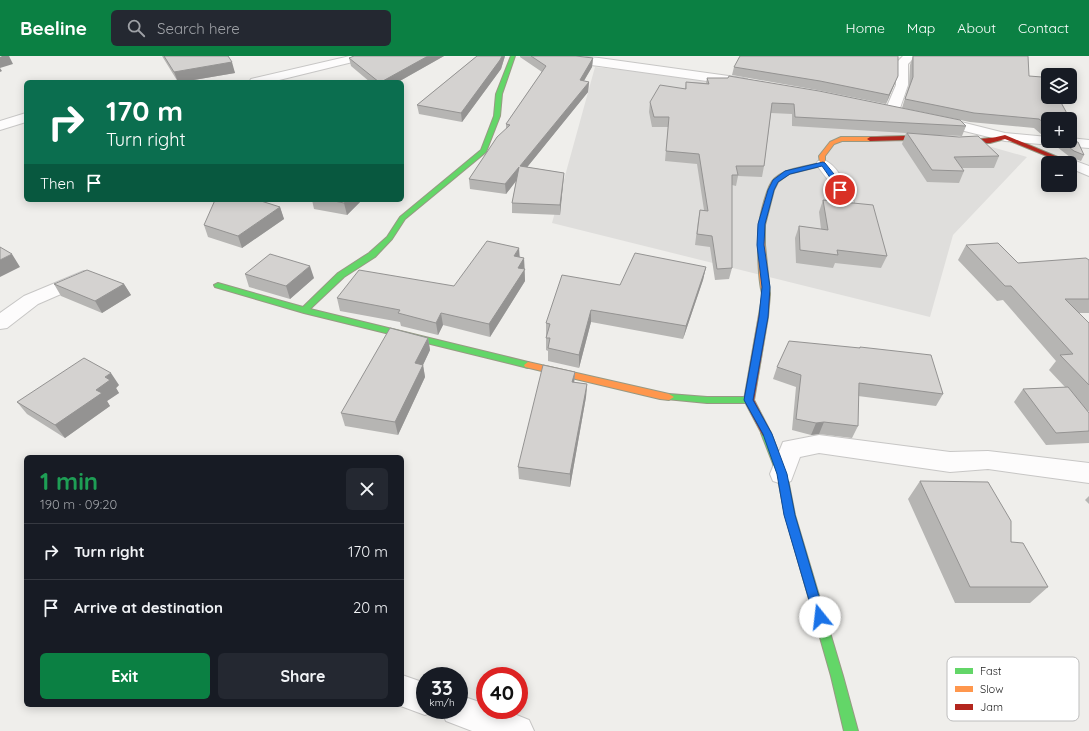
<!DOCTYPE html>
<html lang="en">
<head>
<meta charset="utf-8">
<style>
	body { margin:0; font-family:Quicksand,sans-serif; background:#242831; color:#f1f3f6; height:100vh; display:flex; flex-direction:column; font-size:15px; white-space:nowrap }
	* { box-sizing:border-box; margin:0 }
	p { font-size:13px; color:#9ea1a6 }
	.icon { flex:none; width:22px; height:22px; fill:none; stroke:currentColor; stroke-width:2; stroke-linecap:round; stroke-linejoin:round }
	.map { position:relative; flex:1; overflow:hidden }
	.details { position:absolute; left:24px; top:399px; width:380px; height:252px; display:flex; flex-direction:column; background:#171b24; border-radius:6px; box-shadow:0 2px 10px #0003 }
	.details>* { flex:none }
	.banner { position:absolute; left:24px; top:24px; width:380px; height:122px; border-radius:6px; box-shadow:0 2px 10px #0003; background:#0b6e4f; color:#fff; overflow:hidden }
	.tools { position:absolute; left:1041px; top:12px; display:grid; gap:8px }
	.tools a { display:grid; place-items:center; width:36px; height:36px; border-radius:6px; background:#171b24; box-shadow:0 2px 10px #0003; font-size:20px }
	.speed { position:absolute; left:416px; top:611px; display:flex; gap:8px; font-size:20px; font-weight:700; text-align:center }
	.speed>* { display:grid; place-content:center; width:52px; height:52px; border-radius:50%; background:#171b24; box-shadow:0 2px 10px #0003; line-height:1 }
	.speed small { font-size:10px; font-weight:400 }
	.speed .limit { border:6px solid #d22; background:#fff; color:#111 }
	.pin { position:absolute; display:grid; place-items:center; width:34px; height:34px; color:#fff; margin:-17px; border:2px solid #fff; border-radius:50%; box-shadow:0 1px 4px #0007 }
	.me { position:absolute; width:44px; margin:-22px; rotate:344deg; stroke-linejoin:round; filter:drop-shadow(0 0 3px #0008) }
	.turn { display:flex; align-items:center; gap:14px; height:84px; padding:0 16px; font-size:18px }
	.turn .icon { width:52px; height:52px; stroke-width:2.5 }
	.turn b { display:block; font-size:28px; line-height:34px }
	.then { display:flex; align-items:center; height:38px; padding:0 16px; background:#0003; gap:8px; font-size:15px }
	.round { display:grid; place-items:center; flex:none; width:42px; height:42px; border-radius:6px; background:#242831 }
	.overview { display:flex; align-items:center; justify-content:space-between; height:68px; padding:0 16px }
	h1 { font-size:24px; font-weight:800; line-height:30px; color:#1e9e55 }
	.button { display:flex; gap:8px; margin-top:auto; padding:8px 16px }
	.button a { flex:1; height:46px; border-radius:6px; background:#0b8043; color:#fff; font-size:16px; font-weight:800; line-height:46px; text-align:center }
	.button a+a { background:#242831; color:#f1f3f6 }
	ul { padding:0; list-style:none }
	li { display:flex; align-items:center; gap:12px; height:56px; padding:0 16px; border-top:1px solid #363941 }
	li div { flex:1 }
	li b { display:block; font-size:15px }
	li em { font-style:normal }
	header { display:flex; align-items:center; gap:24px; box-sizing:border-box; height:56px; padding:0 20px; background:#0b8043; color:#fff }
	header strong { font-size:19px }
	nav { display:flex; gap:22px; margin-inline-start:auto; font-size:14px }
	.search { width:280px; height:36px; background:#242831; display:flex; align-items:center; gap:10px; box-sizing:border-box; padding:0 14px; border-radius:6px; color:#9ea1a6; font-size:15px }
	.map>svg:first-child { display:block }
	.residential { fill:#dfdedc }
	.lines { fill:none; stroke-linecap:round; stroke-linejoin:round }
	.street-casing { stroke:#c7c6c5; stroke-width:2 }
	.fast-casing { stroke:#979983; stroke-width:2 }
	.slow-casing { stroke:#979983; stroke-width:2 }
	.jam-casing { stroke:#979983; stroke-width:2 }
	.street { fill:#fdfcfc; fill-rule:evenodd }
	.fast { fill:#63d668; fill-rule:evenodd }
	.slow { fill:#ff974d; fill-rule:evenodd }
	.jam { fill:#b3261e; fill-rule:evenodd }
	.wall { fill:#b6b5b3 }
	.shaded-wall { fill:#949392 }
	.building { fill:#d4d2d0; stroke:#949392 }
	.route { fill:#1a73e8; stroke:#114b97 }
	.key { fill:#fff; stroke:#bdbdbd; stroke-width:1 }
	.key-label { font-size:11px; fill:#222 }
</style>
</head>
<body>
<header>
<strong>Beeline</strong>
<div class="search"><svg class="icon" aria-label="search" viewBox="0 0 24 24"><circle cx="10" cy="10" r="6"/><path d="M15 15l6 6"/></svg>Search here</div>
<nav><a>Home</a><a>Map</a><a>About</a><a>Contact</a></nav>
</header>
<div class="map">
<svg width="1089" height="675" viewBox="0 0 1089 675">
	<rect width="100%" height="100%" fill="#efeeeb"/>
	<path class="residential" d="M595,11L781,31L1027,101L953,179L930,261L552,167Z"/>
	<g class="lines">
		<defs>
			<path id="street" d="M350,0H371L369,2L271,26H249L251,23Z
				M535,0H575L599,2L743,22L747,23L749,26L747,29L743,30L599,10L541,3L537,2Z
				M903,0H916L908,8V29L899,55L897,58H887L885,55L896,29V7Z
				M26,57V66L0,74V65Z
				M937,60L1005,77L1048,81V85H1070V82L1089,84V92L1005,85L932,67L930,64L932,61Z
				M1070,103L1089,110V120L1070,112V107H1063L1065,104Z
				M823,104C837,107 848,133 854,146L852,149L846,151L840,149L828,124L816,108L818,105Z
				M84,215L91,217L93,221L91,225L38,248L7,272L0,273V257L24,240Z
				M819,379L950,396L988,395L1089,407V427L988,413L950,416L819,397L800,401L791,425L782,428L773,425L770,418L783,386Z
				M402,619L425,627V654H436L425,659L398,649H402Z
				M459,639L485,648V654H504L529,664L534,675H472L446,665L441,654H459Z"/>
			<path id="fast" d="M511,0H515L502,38L500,60L486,96L405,163L392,183L375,201L344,221L310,253L528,306L532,309L531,311L528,312L304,257L215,231L214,229L218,227L303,251L338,217L369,197L387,181L400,161L481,94L494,60L496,38Z
				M669,338L707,341H749L754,344L749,347H707L666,343L664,341Z
				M766,373L769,374L771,377L787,418L795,459L843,620L858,675H844L831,620L785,459L777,418L761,377L763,374Z"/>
			<path id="slow" d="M841,81H870L873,83L870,85H842L834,88L825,100V109L789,118L778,126L774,134L765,169V189L770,238L769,240H763C758,229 757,182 759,169C760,160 767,129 774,123C786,112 804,111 820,107L819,100L830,86Z
				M528,306L669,338L674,341L669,344L660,343L525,311L524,309Z"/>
			<path id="jam" d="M1005,79L1072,107L1070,109V107H1064L1005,83L990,87L954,88L904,84L870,85L867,83L870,81C881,81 893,80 904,80C938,81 971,88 1005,79Z
				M763,236H769L770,238L768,261L754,344L771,377L769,380H763L744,344Z"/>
		</defs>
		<use href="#street" class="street-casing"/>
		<use href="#fast" class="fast-casing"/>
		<use href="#slow" class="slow-casing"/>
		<use href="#jam" class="jam-casing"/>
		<use href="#street" class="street"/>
		<use href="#fast" class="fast"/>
		<use href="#slow" class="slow"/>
		<use href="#jam" class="jam"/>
	</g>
	<path class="wall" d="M162,0H228L235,17L182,26H178Z
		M354,0H444L398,26H370L351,10L349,2Z
		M477,0H505L501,13L462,66L419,58L417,49Z
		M520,0H576L593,2L592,11L584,25L589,26L588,36L527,111L564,117L563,128L560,159L512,157V147L516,125L506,138L470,133L469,123L506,73V68L542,16L520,1Z
		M913,0L1029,20L1048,63V80L1042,79L1034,72L970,66L902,52L909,29L910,9Z
		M898,3V20L886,48L817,34L732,19L734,11Z
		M707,22L966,70L962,80L934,79L999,100L994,112H962L964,115L959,127L927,126L902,88L906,77L792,70V58L771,57L764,110L762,121L738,120L736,130L732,129V212L729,223L715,224L710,191L695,189L698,165L700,154H704L697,108L665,105L668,71H652L649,56L650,46L685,33L686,26L706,27Z
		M1070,64L1074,74L1070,81Z
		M1061,85L1084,99L1081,105L1070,101L1057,91Z
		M312,144H362L347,159L314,153Z
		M823,144L887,200L881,212L835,207L833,212L796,207L795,182L799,170L821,173L819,156Z
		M280,151L284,163L242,192L208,181L204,169Z
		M966,189L1018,207L1089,204V257H1079L1089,267V355H1088L1089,357V387L1046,389L1014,346L1023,333L1065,331L1049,314L1056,305L1003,244L997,245L958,204Z
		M520,201L524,202L525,225L490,281L443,269L438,279L401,270L400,266L340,255L337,242L454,230Z
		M706,211L703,224L683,283L591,266L579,312L548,305V295L546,294V267L620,229Z
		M245,218L314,222L290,243L249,231Z
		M54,228H124L131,239L102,257L61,240Z
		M428,282L430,294L423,309L425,321L398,379L345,370L341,357Z
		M860,291L943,338L936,350L858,340V370L852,382L819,378L811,379L792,374L796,331L773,323L777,311L859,292Z
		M575,316L574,326L587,328L586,341L570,431L519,423L518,411Z
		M119,329L116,332L119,337L107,345L110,350L65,382L27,358L17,346Z
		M920,425L1011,486L1048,531L1030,547H955L908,443Z
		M1089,440V448L1085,444Z"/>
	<path class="shaded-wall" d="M2,0H9L13,8L0,12L2,15L0,16V1Z
		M428,0H444L398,26H381Z
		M502,0H505L501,13L462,66L461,57Z
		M593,2L592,11L579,33L580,24Z
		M232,6L235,17L182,26H178L174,16Z
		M898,20L894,29L886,48L889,39Z
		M589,26L588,36L520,120V110Z
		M519,111V121L506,138L505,128Z
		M564,117L563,128L560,159V149Z
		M348,144H362L347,159L344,147Z
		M280,151L284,163L242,192L238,180Z
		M519,192L520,204L514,200Z
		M12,198L20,211L0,221V204Z
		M524,202L525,225L490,281L489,268L518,212Z
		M310,210L314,222L290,243L286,230Z
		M706,211L703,224L683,283L686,270Z
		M124,228L131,239L102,257L95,245Z
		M591,254V266L579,312V299Z
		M441,257L443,269L438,279L436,267Z
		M428,282L430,294L423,309L425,321L398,379L395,366L415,307Z
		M575,316L574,329L572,326Z
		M111,317L119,329L116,332L119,337L107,345L110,350L65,382L55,369L96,334L105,321Z
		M587,328L586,341L570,431V418Z
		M824,366L819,378L811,379L816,367Z"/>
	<path class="building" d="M164,0H228L232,6L174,16Z
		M354,0H428L381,26H379L349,2Z
		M477,0H502L500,4L461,57L417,49Z
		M531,0H576L593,2L580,24L589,26L520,110L564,117L560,149L512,147L519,111L505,128L469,123L497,81L510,69L506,68L546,10Z
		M740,0H898V20L889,39L820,25L734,11Z
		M913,0H1028L1029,20L1042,21L1045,32H1048V41H1058L1070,63H1048V70L1039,63L974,57L905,43L913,21Z
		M729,20L819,35L960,64L966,70L795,61L794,48L772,47L764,110H736L738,119H732V212L717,213L712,180L697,178L700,154L708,155L699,98L666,95L669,61H654L650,46L660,29L686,33V26L709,28L707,22H728Z
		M1070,64L1074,72V74H1070Z
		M907,77L959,81L978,80L999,100L954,101L964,115L932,114Z
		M1061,85L1078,86L1084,99L1074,95Z
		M215,144H258L280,151L238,180L204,169Z
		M329,144H348L344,147Z
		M823,144L873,149L887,200L837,194L838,199L800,194L799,170L828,174Z
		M487,185L519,192L514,200L524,202L518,212L525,213L489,268L441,257L436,267L398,257L400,254L337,242L359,214L454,230Z
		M998,187L1018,207L1086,202L1089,204V243H1065L1089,267V329L1060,299L1073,298L1011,230H1005L966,189Z
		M0,191L12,198L0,204Z
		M635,197L706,211L686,270L591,254L579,299L548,292L550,282H546L550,268L546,267L562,219L620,229Z
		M270,198L310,210L286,230L245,218Z
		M87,214L124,228L95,245L54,228Z
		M390,272L428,282L415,307L423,309L395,366L341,357Z
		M789,285L860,292V291L931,299L943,338L859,327L858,370L824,366L816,367L796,363L801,319L777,311Z
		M84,302L111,317L105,321L110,324L96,334L102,337L55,369L17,346Z
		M543,309L575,316L572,326L587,328L570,418L518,411Z
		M1068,331L1089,357V375L1056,377L1023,333Z
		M920,425L988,426L1011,465V486L1023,487L1048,531H970Z"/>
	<path class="route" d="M823,106L825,107L838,123L843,134L842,136H838L831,123L822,110L790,118L778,126L774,134L765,168L764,189L770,231L768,261L753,344L772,378L787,418L795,459L825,561L824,565L820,567L815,565L814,561L784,459L777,418L763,378L744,344L759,261L762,231L757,189L758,168L768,134L773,124L785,115Z"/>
	<rect x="947" y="601" width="132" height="64" rx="6" class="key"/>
	<rect x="955" y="612" width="18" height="6" fill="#63d668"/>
	<rect x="955" y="630" width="18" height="6" fill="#ff974d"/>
	<rect x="955" y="648" width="18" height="6" fill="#b3261e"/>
	<g class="key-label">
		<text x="980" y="619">Fast</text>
		<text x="980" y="637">Slow</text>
		<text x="980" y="655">Jam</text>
	</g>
</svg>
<div class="tools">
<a><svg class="icon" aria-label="layers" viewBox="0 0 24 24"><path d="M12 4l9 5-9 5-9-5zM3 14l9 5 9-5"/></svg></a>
<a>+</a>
<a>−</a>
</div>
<div class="speed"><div>33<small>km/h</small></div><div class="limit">40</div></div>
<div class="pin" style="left:840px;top:134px;background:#d93025"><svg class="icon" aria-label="arrive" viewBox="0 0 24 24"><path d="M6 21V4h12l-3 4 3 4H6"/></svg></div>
<svg class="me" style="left:820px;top:561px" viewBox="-20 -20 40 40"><circle r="19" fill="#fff"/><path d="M0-13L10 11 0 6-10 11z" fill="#1a73e8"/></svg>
<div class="banner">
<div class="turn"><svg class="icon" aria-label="right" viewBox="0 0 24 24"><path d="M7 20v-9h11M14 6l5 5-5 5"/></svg><div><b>170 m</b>Turn right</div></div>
<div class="then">Then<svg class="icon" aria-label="arrive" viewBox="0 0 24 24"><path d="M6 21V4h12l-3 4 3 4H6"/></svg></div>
</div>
<section class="details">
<div class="overview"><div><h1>1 min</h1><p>190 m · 09:20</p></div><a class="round"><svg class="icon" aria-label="close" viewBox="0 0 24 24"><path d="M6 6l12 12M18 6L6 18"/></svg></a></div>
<ul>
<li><svg class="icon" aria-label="right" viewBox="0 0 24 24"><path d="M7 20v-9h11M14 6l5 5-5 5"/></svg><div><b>Turn right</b></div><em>170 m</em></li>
<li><svg class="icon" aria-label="arrive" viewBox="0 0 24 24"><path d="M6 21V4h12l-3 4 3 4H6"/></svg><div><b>Arrive at destination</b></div><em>20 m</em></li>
</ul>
<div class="button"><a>Exit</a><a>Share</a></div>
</section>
</div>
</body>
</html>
